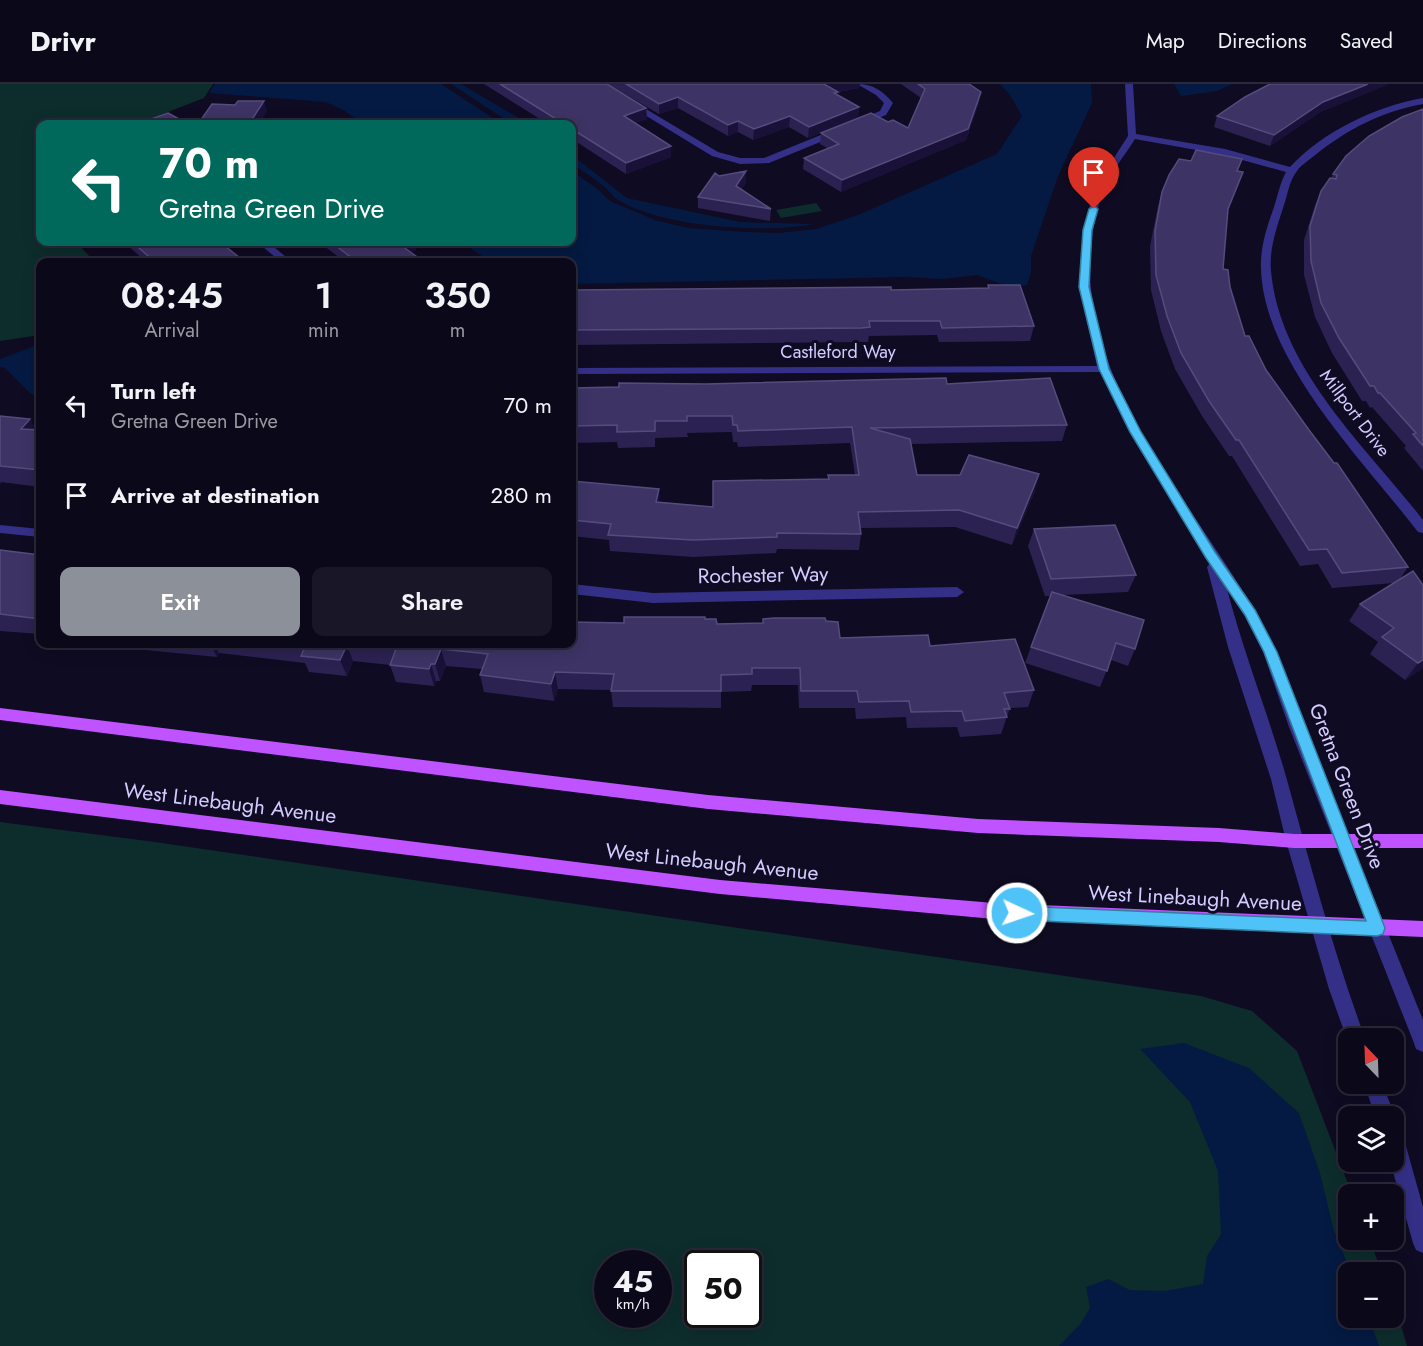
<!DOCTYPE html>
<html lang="en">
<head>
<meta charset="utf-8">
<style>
	body { margin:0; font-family:Jost,sans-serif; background:#191627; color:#f1f3f6; height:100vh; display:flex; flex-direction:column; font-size:22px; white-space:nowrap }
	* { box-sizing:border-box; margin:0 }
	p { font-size:20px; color:#9a9aa2 }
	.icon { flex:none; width:33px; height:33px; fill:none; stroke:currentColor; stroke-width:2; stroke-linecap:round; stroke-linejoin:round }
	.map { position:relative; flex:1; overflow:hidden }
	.panel { position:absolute; left:36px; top:174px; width:540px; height:390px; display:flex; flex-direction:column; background:#0b081a; border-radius:12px; box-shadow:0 3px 15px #0003,0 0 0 2px #2b2939 }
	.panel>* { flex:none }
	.hud { position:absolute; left:36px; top:36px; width:540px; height:126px; border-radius:12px; box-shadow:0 3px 15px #0003,0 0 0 2px #2b2939; background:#00695c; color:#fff; overflow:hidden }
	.needle { width:39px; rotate:337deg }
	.tools { position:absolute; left:1338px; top:944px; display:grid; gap:12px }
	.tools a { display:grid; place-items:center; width:66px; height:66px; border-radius:12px; background:#0b081a; box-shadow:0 3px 15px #0003,0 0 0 2px #2b2939; font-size:30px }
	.speed { position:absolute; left:594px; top:1166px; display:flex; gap:12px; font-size:30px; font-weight:700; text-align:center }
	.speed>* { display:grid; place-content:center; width:78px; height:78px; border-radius:50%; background:#0b081a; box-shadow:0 3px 15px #0003,0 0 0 2px #2b2939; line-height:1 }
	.speed small { font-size:15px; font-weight:400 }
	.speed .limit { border:3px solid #111; border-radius:9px; background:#fff; color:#111 }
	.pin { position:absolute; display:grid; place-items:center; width:51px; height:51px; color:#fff; margin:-62px -26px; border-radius:50% 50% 50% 0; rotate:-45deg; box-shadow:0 0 6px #0007 }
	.pin .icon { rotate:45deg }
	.me { position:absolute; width:66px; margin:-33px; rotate:93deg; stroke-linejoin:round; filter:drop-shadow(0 0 4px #0008) }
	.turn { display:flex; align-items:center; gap:21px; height:126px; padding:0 24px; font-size:27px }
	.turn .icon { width:78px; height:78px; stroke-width:2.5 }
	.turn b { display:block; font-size:42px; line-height:51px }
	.eta { display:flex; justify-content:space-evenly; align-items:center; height:102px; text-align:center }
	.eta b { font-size:36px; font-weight:600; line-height:42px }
	.cta { display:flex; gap:12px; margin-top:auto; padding:12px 24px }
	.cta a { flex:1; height:69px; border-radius:12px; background:#8c9099; color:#fff; font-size:24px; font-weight:600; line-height:69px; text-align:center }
	.cta a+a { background:#191627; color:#f1f3f6 }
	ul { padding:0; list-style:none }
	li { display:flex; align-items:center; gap:18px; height:90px; padding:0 24px }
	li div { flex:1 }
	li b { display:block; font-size:22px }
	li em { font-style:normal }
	header { display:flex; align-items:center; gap:36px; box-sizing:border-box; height:84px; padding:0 30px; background:#0b081a; border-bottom:2px solid #2b2939 }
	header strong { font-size:28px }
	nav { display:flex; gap:33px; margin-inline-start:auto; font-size:21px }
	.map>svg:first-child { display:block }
	.green { fill:#0d2d2c; fill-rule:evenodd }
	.water { fill:#041a42 }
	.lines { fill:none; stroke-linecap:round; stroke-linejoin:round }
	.minor { fill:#343087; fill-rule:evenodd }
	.major { fill:#bf53ff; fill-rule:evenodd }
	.wall { fill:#2c2252 }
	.shaded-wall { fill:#191137 }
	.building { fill:#3d3465; stroke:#554c7d; stroke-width:1.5 }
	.route { fill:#4fc3f7; stroke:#337fa1; stroke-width:1.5 }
	.labels { text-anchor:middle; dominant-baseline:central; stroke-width:6; stroke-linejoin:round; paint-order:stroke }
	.far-street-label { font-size:18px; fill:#d2ccff; stroke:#0f0b22 }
	.street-label { font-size:21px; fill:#d2ccff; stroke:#0f0b22 }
</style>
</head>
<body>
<header>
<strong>Drivr</strong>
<nav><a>Map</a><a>Directions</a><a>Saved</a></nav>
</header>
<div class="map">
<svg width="1423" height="1262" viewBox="0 0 1423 1262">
	<rect width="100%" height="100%" fill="#0f0b22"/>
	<path class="green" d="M0,0H213L204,14L137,40H40V158H76L95,178H40V251L0,257Z
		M816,119L822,127L781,134L776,126Z
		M0,738L155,758L1201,912L1252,927L1297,967L1352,1110H1348V1155H1369L1382,1188H1348V1233H1394V1217L1407,1262H0ZM608,1179H658V1230H608ZM698,1179H748V1230H698Z"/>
	<path class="water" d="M215,0H441L502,40H362L345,27L326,18L209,9Z
		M451,0H461L529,40H512Z
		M1000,0H1091L1092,19L1058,92L1031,172V188L1027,201L1010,203L977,191L942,195L905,193L572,200V178H491L461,158H572V87L596,104L610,117L655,136L688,144L746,148L778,149L816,145L858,131L997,70L1022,32L1010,11Z
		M1174,0H1232L1217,7L1181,12Z
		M572,71L627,114L740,138L814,140C765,150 657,143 615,114C611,110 607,104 602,101C593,93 582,87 572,80Z
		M40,260V314L31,310L5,284L0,283V275Z
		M1184,959L1249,984L1299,1029L1320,1089L1334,1147L1351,1188H1348V1233H1369L1379,1262H1059L1081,1239L1090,1224L1086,1203L1108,1195L1130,1206L1165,1207L1203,1200L1207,1172L1221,1150L1218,1087L1190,1018L1140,965Z"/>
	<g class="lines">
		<path class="minor" d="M594,0H604L718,68L740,74H764L880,27L884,19L876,11L857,0C873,0 883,7 893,19L886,31L769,79L740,80L712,72Z
			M1125,0H1133L1136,50L1225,65L1290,83C1324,47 1374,23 1423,14V20C1382,27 1346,46 1314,72C1308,77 1301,81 1297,87C1289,97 1288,110 1284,121C1277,143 1269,164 1271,187C1280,286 1366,362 1423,436V449L1418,448C1364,377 1264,279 1261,185C1260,163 1267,143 1274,123C1278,111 1280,99 1286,88L1224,71L1135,55C1125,71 1111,88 1104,105C1041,277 1207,424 1276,566C1291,597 1300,633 1314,666C1350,756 1387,846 1423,936V968L1416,965L1414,959L1289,643L1263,568L1244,531L1227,505C1244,570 1269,632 1287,696C1311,783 1334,870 1365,954H1348V958L1329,905L1286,757L1271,695L1228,563L1207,483L1210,479L1129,348L1100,288L572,290V284L1097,282L1079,203L1083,146L1095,103L1128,52Z
			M257,158H268L292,178H281Z
			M0,441L40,445V453L0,449Z
			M572,500L653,509L957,503L964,508L957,513L653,519L572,510Z
			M1364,999H1382L1395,1032L1394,1035V1032H1375Z
			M1394,1045L1401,1048L1404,1055L1423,1123V1169L1416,1166L1413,1159L1390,1077H1394Z"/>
		<path class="major" d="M0,624L708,711L978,735L1219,744L1294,750H1423V764H1294L1219,758L978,749L708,725L0,636Z
			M0,706L720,796L994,819L1423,837V853L994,835L720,810L0,720Z"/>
	</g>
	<path class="wall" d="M484,0H607L646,24L647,35L635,39L671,62V73L626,90L572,55V40H548Z
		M608,0H860L859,4L838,8V11L859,23L858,33L808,54L789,43L753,56L738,48L728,52L678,24L659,30Z
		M901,0H969L979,19L966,56L841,108L803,85L804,74L827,64L820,60L821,49L888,38L908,44L921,14Z
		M1423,25V387L1404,364L1406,362L1372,323L1370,324L1366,317H1362L1332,269L1315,233L1304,191V156L1315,121L1321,107L1331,94L1333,90Z
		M1319,29L1270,62L1214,43L1217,32Z
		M1238,87L1228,126L1223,185L1230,203L1245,252L1266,286L1408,483L1400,495L1423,501V584L1405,596L1370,570L1378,558L1349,537L1360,520L1394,499L1332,504L1318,480L1300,482L1232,372H1229L1202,332L1175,285L1161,247L1151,206L1150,162L1158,122L1162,108Z
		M719,92L746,99L741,106L771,125L770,137L698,124V113Z
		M124,158H220L245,178H146Z
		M319,158H414L416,166L410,168L424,178H345Z
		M988,201L1034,242L1030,257L939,258L937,251L869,252L868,258H859L572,261V206H891L987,205Z
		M706,300H947L1067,341L1062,357L911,360L917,391L1035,407L1012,461L955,443L860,444L861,450L859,466L777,465L776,469L693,473L610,467L609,456L572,452V397L660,418L713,423L828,395V391H855L850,359L738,363L737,358H733L732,348L687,349L688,353L655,354V363L618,364L617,358L572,359V304Z
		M0,332L30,335L36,346H40V403L1,398L0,400Z
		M1034,445L1136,491L1128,508L1064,511L1135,565L1128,582L1111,576L1100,603L1025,579L1050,512H1045L1028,462Z
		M0,466L40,471V550L0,547Z
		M705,535L717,540L826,537L840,554L930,562L1034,606L1028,623L1010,624L1001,650L960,653L957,643L907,644L906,633L856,635L855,624H799L798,601H752L751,607L721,608V624L613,623L611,606L558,605L554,617L484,608L480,591L482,585L446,582L440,597H436L434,602L396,598L390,581L353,577L347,592L309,588L305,579L219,569L217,573L145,566L141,560H572L624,539Z"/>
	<path class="shaded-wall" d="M824,0H860L859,4L838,8L837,18Z
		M1368,0H1390L1319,29L1270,62L1274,51L1323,18Z
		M981,8L979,19L966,56L841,108L842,96Z
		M678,13V24L659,30V20Z
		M264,17L267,28L259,40H249Z
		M859,23L858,33L808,54L809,43Z
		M646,24L647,35L624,43V32Z
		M790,32L789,43L753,56L754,45Z
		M738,37V48L728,52V41Z
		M671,62V73L626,90V79Z
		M746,87V99L735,114L736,102Z
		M403,158H414L416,166L401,172L398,159Z
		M30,335L40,353L21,345Z
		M1039,390L1035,407L1012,461L1017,444Z
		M659,405L660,421L656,418Z
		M210,560H214L219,569L217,573Z
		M347,561L353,577L347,592L340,576Z
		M441,565L446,582L440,597L435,580Z
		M1423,576V584L1405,596L1418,579Z
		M431,580L436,597L434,602L429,585Z
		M555,588L558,605L554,617L551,600Z"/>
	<path class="building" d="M500,0H607L646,24L624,32L671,62L626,79L572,45V40H564Z
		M626,0H826H824L838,8L834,9L859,23L809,43L790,32L754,45L738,37L728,41L678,13L659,20Z
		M918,0H969L981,8L968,45L842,96L804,74L839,60L821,49L871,29L888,38L893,36L908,44L925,5Z
		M1270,0H1368L1323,18L1274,51L1217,32L1245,13Z
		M238,17H264L249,40H198L212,20L235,21Z
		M1423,25V362L1413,350L1416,349L1380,309H1378L1374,302H1370L1339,254L1321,219L1311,177L1310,142L1321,107L1330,94L1336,95L1337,91L1333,90L1346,72L1369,52L1402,33Z
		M168,29L188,40H137Z
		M1196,66L1242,75L1237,87L1243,88L1228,125L1223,185L1228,186L1230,203L1245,252H1249L1266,286L1309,346L1334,379H1337L1408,483L1342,489L1327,465L1309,466L1239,356H1236L1209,317L1181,269L1167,232L1156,191L1155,147L1162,108L1169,91L1179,75L1191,77Z
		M746,87L736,102L771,125L698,113L715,89L719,92Z
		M132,158H220L245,178H155Z
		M331,158H403L398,159L424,178H357Z
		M988,201H1020L1034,242L942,244L940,237H869L870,243L861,244L572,246V206L891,203V206L989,204Z
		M946,294L947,300L1050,294L1067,341L870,344L910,355L917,391H960L969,371L1039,390L1017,444L959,426L858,428L861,450L777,449V453L693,456L608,451L611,440L572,436V397L659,405L656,418L713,423V397L829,395L828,391H859L852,343L738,347L737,341H733L732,332H687V337H655V347L617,348V341L572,342V304L619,303V299L706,300Z
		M0,332L30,335L21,345L40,346V386L0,382Z
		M1115,441L1136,491L1051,495L1034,445Z
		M0,466L40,471V535L0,530Z
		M1413,487L1423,501V576L1418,579L1382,553L1394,544L1360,520Z
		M1052,508L1144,536L1135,565L1116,559L1107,587L1031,563Z
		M624,533H705V535H716L717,540L763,539V535L774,534H825L826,537L838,538L840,554L928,551L930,562L1015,555L1034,606L1004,609L1010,625H1004L1007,633L965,637L962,627L911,628L909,617L859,618L857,607H801L800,584H752V590L721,591V607H611L614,590L555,588L551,600L480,591L488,570L441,565L435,580H431L429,585L390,581L396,565L347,561L340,576L301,572L305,563L274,560H572V538L624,539Z"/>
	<path class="route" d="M1094,122L1098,125L1092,146L1089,203L1109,285L1141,348L1215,468L1255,526L1277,568L1385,844L1383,850L1377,852L1017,836L1012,834L1010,829L1012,824L1017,822L1366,837L1264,568L1245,531L1206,474L1130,348L1099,285L1079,203L1083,146L1089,125Z"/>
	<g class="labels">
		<g class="far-street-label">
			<text x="838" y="268">Castleford Way</text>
			<text transform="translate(1355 329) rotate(53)">Millport Drive</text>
		</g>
		<g class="street-label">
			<text transform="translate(763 491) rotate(-1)">Rochester Way</text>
			<text transform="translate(1347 702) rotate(69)">Gretna Green Drive</text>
			<text transform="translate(230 719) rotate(7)">West Linebaugh Avenue</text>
			<text transform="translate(712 778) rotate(6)">West Linebaugh Avenue</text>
			<text transform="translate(1195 814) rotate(3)">West Linebaugh Avenue</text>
		</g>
	</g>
</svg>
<div class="tools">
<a><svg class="needle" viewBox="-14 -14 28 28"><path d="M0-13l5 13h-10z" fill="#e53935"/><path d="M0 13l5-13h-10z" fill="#9a9aa2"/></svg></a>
<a><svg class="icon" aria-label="layers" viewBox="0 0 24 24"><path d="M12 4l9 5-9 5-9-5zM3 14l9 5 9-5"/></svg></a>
<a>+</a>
<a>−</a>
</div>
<div class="speed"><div>45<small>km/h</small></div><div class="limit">50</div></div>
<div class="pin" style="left:1094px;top:125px;background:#d93025"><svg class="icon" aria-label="arrive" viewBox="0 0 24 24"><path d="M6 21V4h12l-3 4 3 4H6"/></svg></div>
<svg class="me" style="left:1017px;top:829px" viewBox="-20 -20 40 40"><circle r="17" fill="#4fc3f7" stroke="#fff" stroke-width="3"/><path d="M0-11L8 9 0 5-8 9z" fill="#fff"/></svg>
<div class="hud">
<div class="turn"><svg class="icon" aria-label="left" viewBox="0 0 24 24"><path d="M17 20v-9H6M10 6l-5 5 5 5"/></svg><div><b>70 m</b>Gretna Green Drive</div></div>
</div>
<section class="panel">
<div class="eta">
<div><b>08:45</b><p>Arrival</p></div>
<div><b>1</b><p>min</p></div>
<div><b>350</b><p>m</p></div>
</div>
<ul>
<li><svg class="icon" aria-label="left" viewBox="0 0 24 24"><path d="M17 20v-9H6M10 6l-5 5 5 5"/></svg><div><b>Turn left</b><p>Gretna Green Drive</p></div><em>70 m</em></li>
<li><svg class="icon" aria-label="arrive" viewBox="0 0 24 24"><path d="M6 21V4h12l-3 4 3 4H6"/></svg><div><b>Arrive at destination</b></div><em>280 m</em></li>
</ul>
<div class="cta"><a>Exit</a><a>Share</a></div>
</section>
</div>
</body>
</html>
